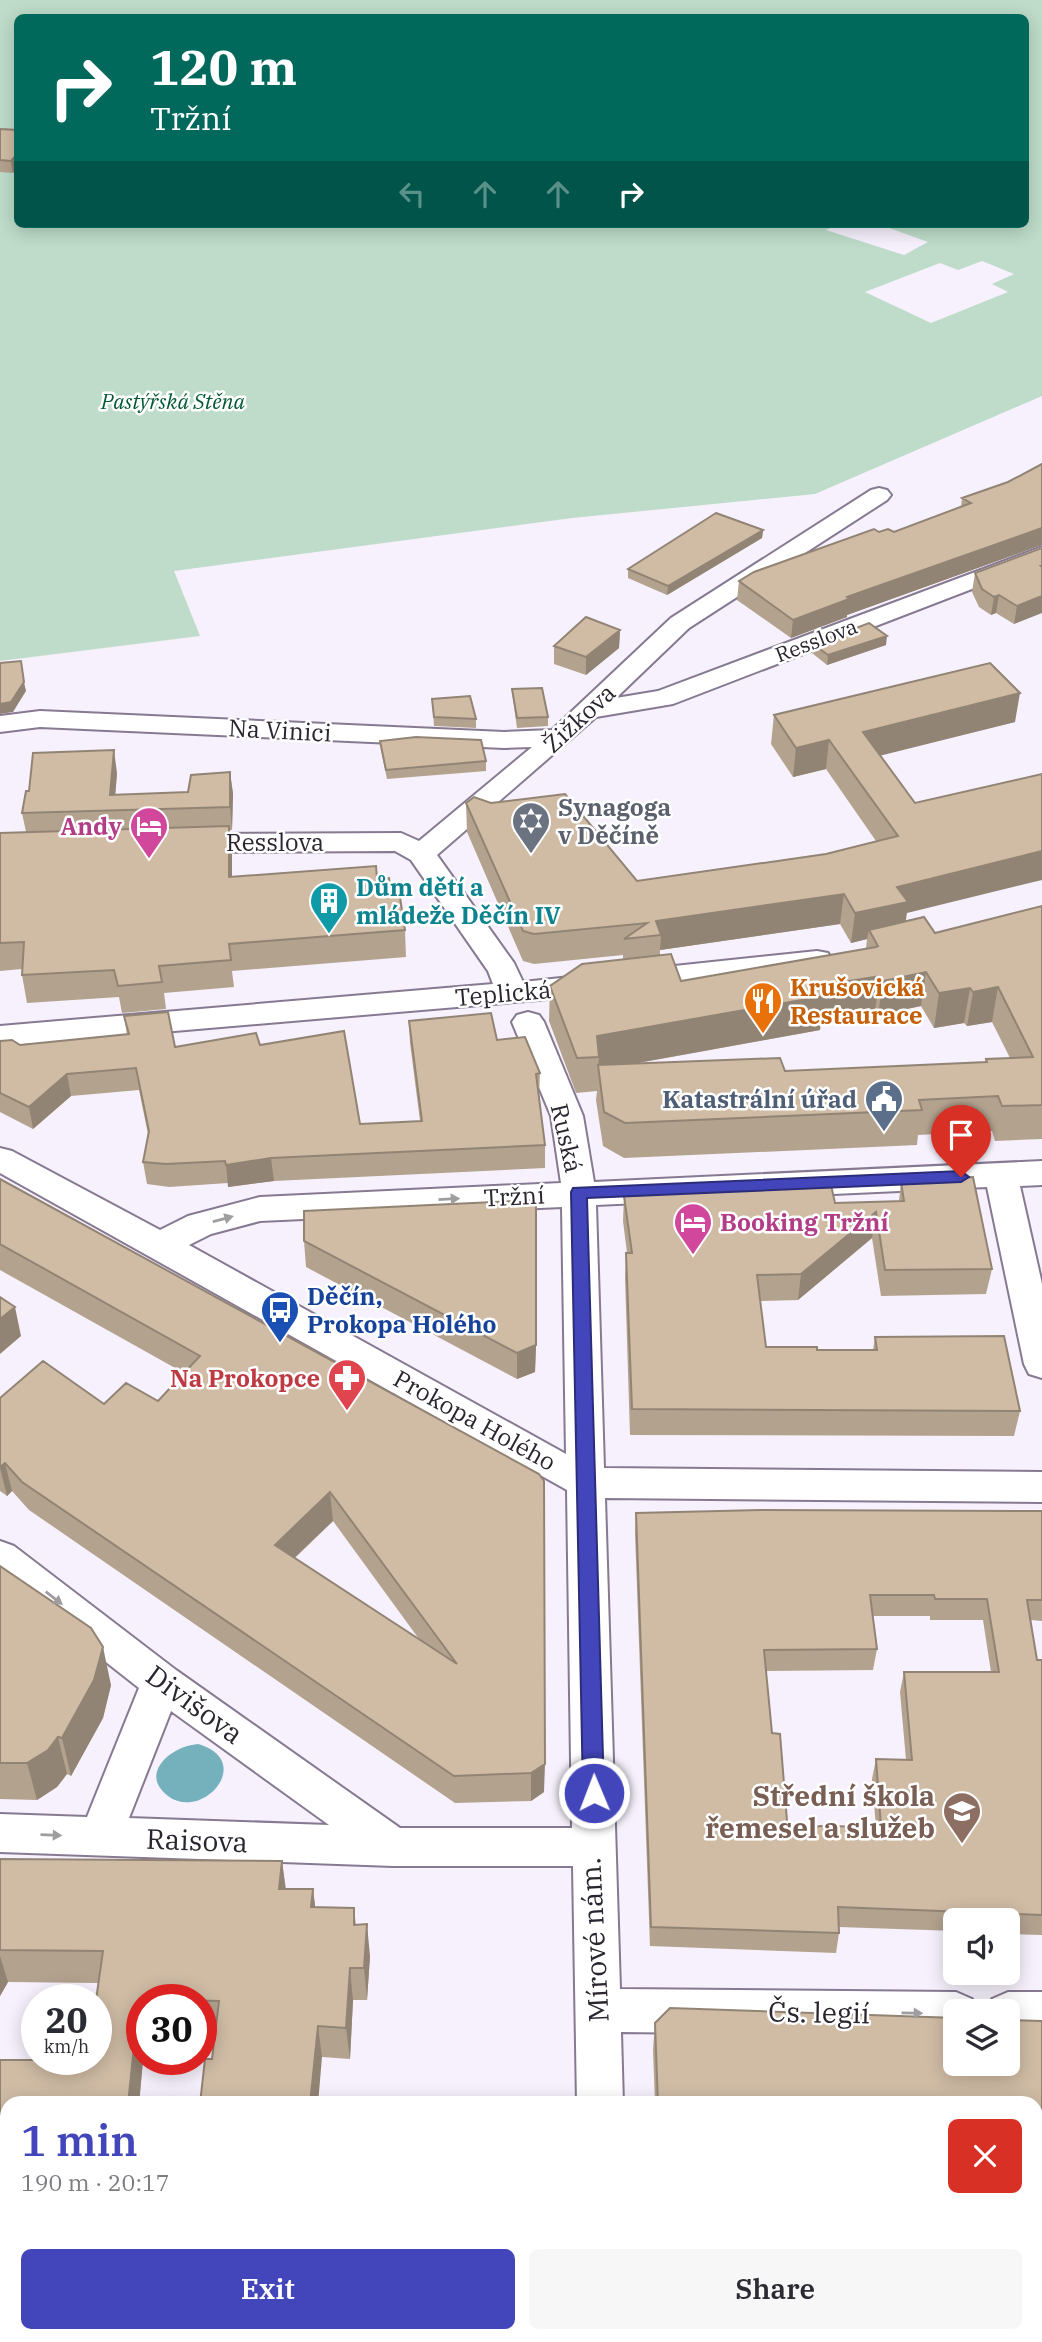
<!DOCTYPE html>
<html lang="en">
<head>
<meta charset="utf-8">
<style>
	body { margin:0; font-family:"IBM Plex Serif",serif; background:#f7f7f7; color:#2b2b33; height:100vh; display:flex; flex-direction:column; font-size:26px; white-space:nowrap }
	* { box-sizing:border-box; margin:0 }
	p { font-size:23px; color:#7c7c81 }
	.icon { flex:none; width:38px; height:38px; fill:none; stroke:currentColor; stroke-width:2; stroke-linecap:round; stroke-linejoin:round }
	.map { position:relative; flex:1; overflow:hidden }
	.drawer { position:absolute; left:0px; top:2096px; width:1043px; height:247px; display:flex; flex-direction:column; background:#fff; border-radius:21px 21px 0 0; box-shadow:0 4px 18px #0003 }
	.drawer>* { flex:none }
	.banner { position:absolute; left:14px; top:14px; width:1015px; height:214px; border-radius:10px; box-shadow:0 4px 18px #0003; background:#00695c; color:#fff; overflow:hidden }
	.fabs { position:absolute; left:943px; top:1908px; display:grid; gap:14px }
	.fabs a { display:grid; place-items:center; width:77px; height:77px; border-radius:10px; background:#fff; box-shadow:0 4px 18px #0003; font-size:35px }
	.speed { position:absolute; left:21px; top:1984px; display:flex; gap:14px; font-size:35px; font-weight:700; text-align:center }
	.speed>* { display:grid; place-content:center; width:91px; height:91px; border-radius:50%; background:#fff; box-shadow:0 4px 18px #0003; line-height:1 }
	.speed small { font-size:18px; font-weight:400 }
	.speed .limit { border:10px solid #d22; background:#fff; color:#111 }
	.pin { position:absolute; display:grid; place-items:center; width:60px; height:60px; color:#fff; margin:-72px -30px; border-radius:50% 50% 50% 0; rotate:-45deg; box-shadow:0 0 7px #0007 }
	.pin .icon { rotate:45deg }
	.me { position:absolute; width:77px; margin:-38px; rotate:359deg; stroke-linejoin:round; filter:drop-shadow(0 0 5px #0008) }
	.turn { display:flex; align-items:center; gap:24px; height:147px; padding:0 21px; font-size:32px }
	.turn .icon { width:91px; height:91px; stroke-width:2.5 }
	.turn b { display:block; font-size:49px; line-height:60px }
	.lanes { display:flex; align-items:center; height:66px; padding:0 21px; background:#0003; justify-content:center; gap:35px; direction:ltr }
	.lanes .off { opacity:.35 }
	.round { display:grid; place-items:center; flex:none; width:74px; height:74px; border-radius:10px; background:#f7f7f7 }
	.summary { display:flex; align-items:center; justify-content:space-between; height:119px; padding:0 21px }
	h1 { font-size:42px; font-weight:600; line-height:52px; color:#4345ba }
	.cta { display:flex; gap:14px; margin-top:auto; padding:14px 21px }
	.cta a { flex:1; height:80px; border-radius:10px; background:#4345ba; color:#fff; font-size:28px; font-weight:600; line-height:80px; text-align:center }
	.cta a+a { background:#f7f7f7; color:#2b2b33 }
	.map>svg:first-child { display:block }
	.green { fill:#bedcc9; fill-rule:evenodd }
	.water { fill:#75b1bc }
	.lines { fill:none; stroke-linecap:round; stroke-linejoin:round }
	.minor-casing { stroke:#867991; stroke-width:4 }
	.minor { fill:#fff; fill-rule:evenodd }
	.wall { fill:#b3a28e; fill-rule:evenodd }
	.shaded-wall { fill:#928474 }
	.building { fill:#d0bca5; stroke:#928474; stroke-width:2; fill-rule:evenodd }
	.oneway { fill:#a09da1 }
	.route { fill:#4345ba; stroke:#2c2d79; stroke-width:2 }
	.labels { text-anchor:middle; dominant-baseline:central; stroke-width:5; stroke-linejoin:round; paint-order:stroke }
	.far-park-label { font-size:21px; font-style:italic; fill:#035834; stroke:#fff }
	.far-street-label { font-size:21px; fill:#2b252f; stroke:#fff }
	.street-label { font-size:24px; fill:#2b252f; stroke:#fff }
	.worship-label { font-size:24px; font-weight:bold; fill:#5b616d; stroke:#fff; text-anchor:start }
	.hotel-label { font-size:24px; font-weight:bold; fill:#b23c85; stroke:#fff; text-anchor:end }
	.culture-label { font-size:24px; font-weight:bold; fill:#0d838f; stroke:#fff; text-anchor:start }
	.food-label { font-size:24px; font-weight:bold; fill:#c56008; stroke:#fff; text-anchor:start }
	.service-label { font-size:24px; font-weight:bold; fill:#4e5e75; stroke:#fff; text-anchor:end }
	.transit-label { font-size:24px; font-weight:bold; fill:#164399; stroke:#fff; text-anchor:start }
	.health-label { font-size:24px; font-weight:bold; fill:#be3a42; stroke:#fff; text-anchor:end }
	.near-street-label { font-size:28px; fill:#2b252f; stroke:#fff }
	.near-education-label { font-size:28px; font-weight:bold; fill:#785e54; stroke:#fff; text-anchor:end }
</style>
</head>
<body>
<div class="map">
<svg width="1042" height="2342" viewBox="0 0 1042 2342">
	<rect width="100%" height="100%" fill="#f6f1fc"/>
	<path class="green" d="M0,0H1042V396L815,494L572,518L174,571L200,636L0,661ZM18,18H1026V224H878L928,242L904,255L826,230L838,224H18ZM982,261L1014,274L992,284L1008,292L931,323L865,292L940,263L958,270Z"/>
	<path class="water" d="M198,1744C256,1761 202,1822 168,1796C138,1773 172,1746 198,1744Z"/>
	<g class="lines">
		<defs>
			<path id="minor" d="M879,488L887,490L891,495L887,500L689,628L616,698L658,691L1042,547V562L673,704L596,717L437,855L514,963L523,982L817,951L828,953L832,960L828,967L538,1000L0,1046V1026L493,984L488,971L411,860L395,851L185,852L175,849L171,843L175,837L185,834L401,833L419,841L532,747L504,748L40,727L0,732V716L40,711L504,732L552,730L671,618L871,490Z
				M528,1012L539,1015L544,1022L583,1116L594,1182L1042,1161V1185L1020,1186L1042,1284V1378L1029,1374L1024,1364L987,1187L596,1205L604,1468L1042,1472V1502L605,1498L620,1989L956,1992L972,1999L977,2011H956V2036L621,2032L623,2104H577L573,1866H393L0,1852V1814L87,1817L139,1688L0,1579V1541L14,1546L176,1670L400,1828H572L567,1490L0,1173V1148L12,1151L160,1230L188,1216L260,1197L561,1183L551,1116L512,1022L517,1015ZM562,1207L566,1454L189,1245L211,1234L260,1221ZM171,1711L329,1825L129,1818Z
				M1008,1992H1042V2036H1008V2011H987L992,1999Z
				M336,2336H389L387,2342H334Z
				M579,2336H629V2342H579Z"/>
		</defs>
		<use href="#minor" class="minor-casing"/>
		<use href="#minor" class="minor"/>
	</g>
	<path class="wall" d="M0,129L18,130V167L13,173L0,172Z
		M1042,464V545L847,615V617L791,638L737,600L739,581L879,532H894L961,507L962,498L1008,482Z
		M763,530L762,538L667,595L628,578V569Z
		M1042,548L1014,624L996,613L991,615L979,607L972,592L975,573Z
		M620,630L619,648L586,675L554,664V646Z
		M813,644L886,645L827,665L812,653Z
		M512,689L548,717V726L517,728L513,699Z
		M432,699L476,719V728L434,726Z
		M774,715L1015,722L880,755L915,803L905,922L935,933L1042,906V1139L995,1141L992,1131L918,1135L917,1145L624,1158L603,1146L596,1100L597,1091L576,1093L549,1021L550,986L623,959V955L534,964L523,961L467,832L466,803L637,881L826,854L876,841L826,769L793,777L771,744ZM840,924L851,943L867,939L866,949L681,981L660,956V950ZM921,1006L934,1028L964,1023L967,1026L992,1022L1010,1058L986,1059L985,1062L785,1071L633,1064L820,1030L821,1019L875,1011L878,1015Z
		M380,741L486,761V771L387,779L381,750Z
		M230,772L233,794L232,830H230L232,853V877L377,879L390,885L405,930L406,957L232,971L234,987L164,993L166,1009L122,1013L119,997L27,1003L22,975V969L0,971V833L26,832L22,813L117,773L115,795L188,792Z
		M124,1016L175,1047L260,1045L360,1124L420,1121L410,1043L409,1021L497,1040L540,1073L539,1096L545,1145V1168L274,1181L228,1187V1183L169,1187L147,1184L143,1162L148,1134L139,1090L71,1096L33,1129L0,1112V1041L20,1045L127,1035Z
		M0,1179L539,1474L544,1792L531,1801L455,1803L29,1510L12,1491L7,1496L0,1491V1398L104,1404L158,1401L184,1373L0,1270ZM333,1521L419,1639L295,1558Z
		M901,1182L992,1269L986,1294L881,1296L872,1238L798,1300L760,1301L766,1347L817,1350H873L875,1337L1020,1411L1014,1436L630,1435L625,1278L626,1253H627L623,1221L624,1196L835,1203L899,1201Z
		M304,1241L536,1345L535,1372L517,1379L306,1267Z
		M1042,1511V1621L1031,1620L1037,1660H1042V1935L1008,1934V1920H956V1931L839,1927V1933L836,1953L650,1946L635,1533L636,1513ZM873,1616H930V1620H983L991,1672H904L900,1692L906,1760L876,1759L872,1779L876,1827L788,1833L772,1733L766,1671L873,1670L877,1649Z
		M0,1566L111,1685L103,1718L71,1776L67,1774L57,1787L37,1800L0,1799Z
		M0,1859L282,1861L286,1889H313L315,1907L354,1908L356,1925L370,1956L367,2000H353L350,2059L322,2057L212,2059L215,2032H201V2000H142V2060H143L139,2104H7V2164H3L0,2155V2060H96L99,1983L8,1982L0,1996Z
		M1042,2021V2159H1036V2104H655L653,2050L655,2023Z
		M1036,2249H1042V2342H920L919,2338L900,2336H1036Z
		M134,2336H260V2340L135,2338Z
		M662,2336H758L765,2342H663Z"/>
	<path class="shaded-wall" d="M18,153V167L13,173L11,161Z
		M1042,528V545L847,615V617L791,638L793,620L847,597Z
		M763,530L762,538L667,595L668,586Z
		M999,595L996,613L991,615L994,597Z
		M1042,596V613L1014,624L1017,606Z
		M620,630L619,648L586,675V657Z
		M887,636L886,645L827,665L828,655Z
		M24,682L26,691L13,712L0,714V704Z
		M1020,693L1015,722L859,761L863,732Z
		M829,740L826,769L793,777L796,748Z
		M114,750L117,773L114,811L110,795Z
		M230,772L233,794L232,830L230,807Z
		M229,826L232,853V904L229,877Z
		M1042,851V880L907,913L904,932L869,930L867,939L851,943L855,913L897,887Z
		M844,894L840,924L660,950L661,935L656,921Z
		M926,972L921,1006L878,1015L883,981Z
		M880,976L875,1011L821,1019L820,1030L598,1070L599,1057L597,1036L818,986Z
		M998,987L992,1022L967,1026L973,992Z
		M970,988L964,1023L934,1028L939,993Z
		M67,1074L71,1096L33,1129L29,1107Z
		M271,1158L274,1181L228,1187L226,1165Z
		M876,1212L872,1238L798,1300L801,1274Z
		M15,1307L21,1336L0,1354V1319Z
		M536,1345L535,1372L517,1379V1353Z
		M5,1463L12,1491L7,1496L0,1468Z
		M330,1492L333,1521L278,1573L275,1545Z
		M103,1647L111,1685L103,1718L71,1776L62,1738Z
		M58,1737L67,1774L57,1787L37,1800L27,1763Z
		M545,1764L544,1792L531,1801V1773Z
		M282,1861L286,1894L279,1889Z
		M313,1889L317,1921L311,1907Z
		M367,1924L370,1956L367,2000L364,1968Z
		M0,1956L8,1982L0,1996Z
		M350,1968L353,2000L350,2059L346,2028Z
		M139,1999L142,2012V2060H143L139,2104H128Z
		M318,2026L322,2057L318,2104H310Z"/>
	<path class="building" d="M0,129L18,130V153L11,161L0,160Z
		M1042,464V528L847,597L849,599L793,620L739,581L754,572L874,529L879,532L888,529L894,532L971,503L962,498L1008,482Z
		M716,513L763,530L668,586L628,569Z
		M1042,548V566H1041L1042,567V596L1017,606L999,595L994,597L982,589L975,573Z
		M586,617L620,630L586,657L554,646Z
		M869,623L887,636L828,655L813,644Z
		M21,661L24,682L11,702L0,704V663Z
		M990,663L1020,693L863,732L915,803L1042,774V851L897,887L908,902L855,913L844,894L656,921L661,935L624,939L647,923L534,934L523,931L466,803L474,797L491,803L565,794L637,881L826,854L898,836L829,740L796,748L774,715Z
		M542,688L548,717L517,718L512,689Z
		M470,696L476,719L434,717L432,699Z
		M416,737L481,740L486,761L386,770L380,741Z
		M114,750L110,795L188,792L191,775L230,772V807L22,813L26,791H29L33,753Z
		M229,826V877L376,866L377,879L389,878L390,885L398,884L405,930L229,944L231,960L159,966L162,982L118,986L114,970L22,975L24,942L0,943V833Z
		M1042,906V1105L1002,1106L998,1096L919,1100L922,1110L625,1123L604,1112L598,1065L780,1058L785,1071L987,1062L986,1059L1033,1057L998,987L973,992L970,988L939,993L926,972L883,981L880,976L818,986L824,996L597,1036L599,1057L577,1058L550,986L582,964L671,954L681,981L876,947L878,946L869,930L924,917L935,933Z
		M168,1012L175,1047L256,1033L260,1045L344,1031L360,1124L422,1121L409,1021L491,1013L497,1040L525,1037L540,1073L536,1074L545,1145L271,1158L226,1165L225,1161L166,1164L143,1162L149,1131L136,1068L67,1074L29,1107L0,1093V1041L12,1040L20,1045L129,1034L124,1016Z
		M973,1177L992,1269L885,1270L876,1212L801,1274L757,1275L766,1347H817V1350H877L875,1337L1004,1336L1020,1411L632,1409L626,1253H632L624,1196L831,1185L835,1203L904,1201L901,1182Z
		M0,1179L539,1474L544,1481L545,1764L531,1773L454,1776L22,1482L5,1463L0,1467V1398L43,1361L104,1404L126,1383L158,1401L200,1356L0,1244ZM330,1492L457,1664L275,1545Z
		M536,1200V1345L517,1353L304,1241V1211Z
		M0,1297L15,1307L0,1319Z
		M761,1510L1042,1511V1600H1027L1037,1660H1042V1915L838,1907L839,1933L651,1927L636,1513ZM870,1595H934L935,1599H987L999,1672H904L912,1760L876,1759L881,1827L820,1826L788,1833L780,1734L772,1733L764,1650L877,1649Z
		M0,1566L91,1628L103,1647L94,1680L62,1738L58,1737L48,1750L27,1763H0Z
		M0,1859L282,1861L279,1889H313L311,1907L354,1908V1925L367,1924L364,1968H350L346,2028L318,2026L310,2104H200L205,2059H212L219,2001L139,1999L128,2104H7V2133H0V2060H96V2000L103,1951L0,1950Z
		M670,2008L956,2018V2063H1008V2020L1042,2021V2133H1036V2104H658L655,2023Z
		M1036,2249H1042V2320L1036,2319Z
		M415,2336H532L539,2342H404Z
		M666,2336H758L765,2342H666Z
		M931,2336H1007L1008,2342H932Z"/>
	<defs><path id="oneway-solid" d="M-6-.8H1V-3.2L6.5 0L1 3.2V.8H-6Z" transform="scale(1.75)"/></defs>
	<g class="oneway">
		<use href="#oneway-solid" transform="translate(449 1199) rotate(-3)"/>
		<use href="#oneway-solid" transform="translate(223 1219) rotate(-15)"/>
		<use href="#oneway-solid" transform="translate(54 1598) rotate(38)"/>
		<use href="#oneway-solid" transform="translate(51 1835) rotate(2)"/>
		<use href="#oneway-solid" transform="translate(912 2013) rotate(1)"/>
	</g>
	<path class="route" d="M961,1171L969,1177L961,1182L587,1198L604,1793L601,1799L594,1802L586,1799L583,1793L571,1192L573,1188Z"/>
	<defs>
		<symbol id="synagogue-pin" viewBox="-11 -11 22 30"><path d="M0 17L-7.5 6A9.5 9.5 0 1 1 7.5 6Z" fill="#6b7280" stroke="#fff"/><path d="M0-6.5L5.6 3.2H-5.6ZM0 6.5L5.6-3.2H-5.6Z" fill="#fff"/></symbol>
		<symbol id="hotel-pin" viewBox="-11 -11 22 30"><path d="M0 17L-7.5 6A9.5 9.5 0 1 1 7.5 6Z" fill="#d1479c" stroke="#fff"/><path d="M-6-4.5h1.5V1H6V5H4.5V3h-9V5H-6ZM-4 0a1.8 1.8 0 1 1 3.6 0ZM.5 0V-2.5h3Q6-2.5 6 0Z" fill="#fff"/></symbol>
		<symbol id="building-pin" viewBox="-11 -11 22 30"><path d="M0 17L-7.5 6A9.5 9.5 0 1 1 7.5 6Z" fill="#0f9aa8" stroke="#fff"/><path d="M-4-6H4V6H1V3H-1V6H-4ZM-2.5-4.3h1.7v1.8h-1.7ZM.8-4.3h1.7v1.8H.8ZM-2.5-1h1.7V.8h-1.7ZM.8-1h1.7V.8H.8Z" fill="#fff"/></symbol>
		<symbol id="restaurant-pin" viewBox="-11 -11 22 30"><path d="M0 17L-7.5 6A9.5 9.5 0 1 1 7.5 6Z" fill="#e8710a" stroke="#fff"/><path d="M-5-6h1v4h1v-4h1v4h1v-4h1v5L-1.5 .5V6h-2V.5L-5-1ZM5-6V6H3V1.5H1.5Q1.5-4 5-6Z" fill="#fff"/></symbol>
		<symbol id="civic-pin" viewBox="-11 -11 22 30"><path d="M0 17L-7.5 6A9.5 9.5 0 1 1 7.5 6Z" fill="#5c6f8a" stroke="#fff"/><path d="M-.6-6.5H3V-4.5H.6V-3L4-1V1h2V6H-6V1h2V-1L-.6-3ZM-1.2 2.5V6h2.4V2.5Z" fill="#fff"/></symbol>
		<symbol id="bus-pin" viewBox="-11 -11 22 30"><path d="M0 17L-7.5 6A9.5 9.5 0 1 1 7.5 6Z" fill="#1a4fb4" stroke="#fff"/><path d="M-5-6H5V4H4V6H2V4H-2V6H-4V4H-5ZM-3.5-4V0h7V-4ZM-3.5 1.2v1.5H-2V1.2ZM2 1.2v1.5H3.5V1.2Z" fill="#fff"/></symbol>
		<symbol id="pharmacy-pin" viewBox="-11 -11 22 30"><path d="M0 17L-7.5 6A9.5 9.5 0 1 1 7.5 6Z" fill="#e0444e" stroke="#fff"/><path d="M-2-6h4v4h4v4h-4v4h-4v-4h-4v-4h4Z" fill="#fff"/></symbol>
		<symbol id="school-pin" viewBox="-11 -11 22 30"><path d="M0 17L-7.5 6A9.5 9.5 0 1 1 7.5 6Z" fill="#8d6e63" stroke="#fff"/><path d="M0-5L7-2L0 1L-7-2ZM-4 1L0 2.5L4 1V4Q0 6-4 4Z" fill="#fff"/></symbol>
	</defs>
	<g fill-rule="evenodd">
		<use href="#synagogue-pin" x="509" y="799" width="44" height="60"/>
		<use href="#hotel-pin" x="127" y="804" width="44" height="60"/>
		<use href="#building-pin" x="307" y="879" width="44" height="60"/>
		<use href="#restaurant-pin" x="741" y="979" width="44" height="60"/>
		<use href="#civic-pin" x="862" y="1077" width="44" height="60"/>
		<use href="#hotel-pin" x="671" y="1200" width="44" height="60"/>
		<use href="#bus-pin" x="258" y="1288" width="44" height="60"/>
		<use href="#pharmacy-pin" x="325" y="1356" width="44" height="60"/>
		<use href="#school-pin" x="940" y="1789" width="44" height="60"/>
	</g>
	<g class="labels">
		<g class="far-park-label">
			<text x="173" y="401">Pastýřská Stěna</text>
		</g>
		<g class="far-street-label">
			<text transform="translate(816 640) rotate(-21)">Resslova</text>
		</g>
		<g class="street-label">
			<text transform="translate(579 718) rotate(-43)">Žižkova</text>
			<text transform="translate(280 730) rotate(3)">Na Vinici</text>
			<text x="275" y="842">Resslova</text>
			<text transform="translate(503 993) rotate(-5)">Teplická</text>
			<text transform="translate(567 1138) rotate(77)">Ruská</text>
			<text transform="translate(514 1196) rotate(-3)">Tržní</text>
			<text transform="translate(475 1420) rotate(29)">Prokopa Holého</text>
		</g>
		<g class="worship-label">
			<text x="558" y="807">Synagoga<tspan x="558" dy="28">v Děčíně</tspan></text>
		</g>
		<g class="hotel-label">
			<text x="122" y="826">Andy</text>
			<text x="720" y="1222" text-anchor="start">Booking Tržní</text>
		</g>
		<g class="culture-label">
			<text x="356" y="887">Dům dětí a<tspan x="356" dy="28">mládeže Děčín IV</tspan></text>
		</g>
		<g class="food-label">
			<text x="790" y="987">Krušovická<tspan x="790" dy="28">Restaurace</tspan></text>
		</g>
		<g class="service-label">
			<text x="857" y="1099">Katastrální úřad</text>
		</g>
		<g class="transit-label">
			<text x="307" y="1296">Děčín,<tspan x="307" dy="28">Prokopa Holého</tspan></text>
		</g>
		<g class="health-label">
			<text x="320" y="1378">Na Prokopce</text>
		</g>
		<g class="near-street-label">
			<text transform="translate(195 1704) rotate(36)">Divišova</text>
			<text transform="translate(197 1840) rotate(2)">Raisova</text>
			<text transform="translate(594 1940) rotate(-93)">Mírové nám.</text>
			<text transform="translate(819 2012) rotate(1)">Čs. legií</text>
		</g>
		<g class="near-education-label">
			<text x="935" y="1795">Střední škola<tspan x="935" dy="32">řemesel a služeb</tspan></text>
		</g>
	</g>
</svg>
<div class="fabs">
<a><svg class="icon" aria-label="sound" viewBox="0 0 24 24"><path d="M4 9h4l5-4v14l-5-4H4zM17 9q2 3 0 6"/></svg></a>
<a><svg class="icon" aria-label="layers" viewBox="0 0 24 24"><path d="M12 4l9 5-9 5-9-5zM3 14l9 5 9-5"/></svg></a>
</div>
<div class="speed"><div>20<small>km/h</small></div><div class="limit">30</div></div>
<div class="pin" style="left:961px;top:1177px;background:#d93025"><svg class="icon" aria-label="arrive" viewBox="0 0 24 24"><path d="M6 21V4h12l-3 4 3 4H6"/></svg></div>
<svg class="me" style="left:594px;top:1793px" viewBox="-20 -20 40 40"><circle r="17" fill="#4345ba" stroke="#fff" stroke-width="3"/><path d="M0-11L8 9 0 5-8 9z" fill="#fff"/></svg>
<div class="banner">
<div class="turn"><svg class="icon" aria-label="right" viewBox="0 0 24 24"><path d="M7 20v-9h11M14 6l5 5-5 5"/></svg><div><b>120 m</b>Tržní</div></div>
<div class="lanes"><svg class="icon off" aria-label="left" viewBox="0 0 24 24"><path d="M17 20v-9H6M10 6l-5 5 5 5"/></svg><svg class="icon off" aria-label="ahead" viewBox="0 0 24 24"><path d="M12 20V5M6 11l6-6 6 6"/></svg><svg class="icon off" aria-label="ahead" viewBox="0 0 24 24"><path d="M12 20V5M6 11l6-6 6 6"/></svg><svg class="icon" aria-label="right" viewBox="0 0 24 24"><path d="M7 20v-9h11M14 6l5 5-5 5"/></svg></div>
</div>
<section class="drawer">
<div class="summary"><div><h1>1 min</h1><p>190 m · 20:17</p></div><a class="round" style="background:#d93025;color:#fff"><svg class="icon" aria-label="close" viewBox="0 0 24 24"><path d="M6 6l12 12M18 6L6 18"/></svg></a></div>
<div class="cta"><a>Exit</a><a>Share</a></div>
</section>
</div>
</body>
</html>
